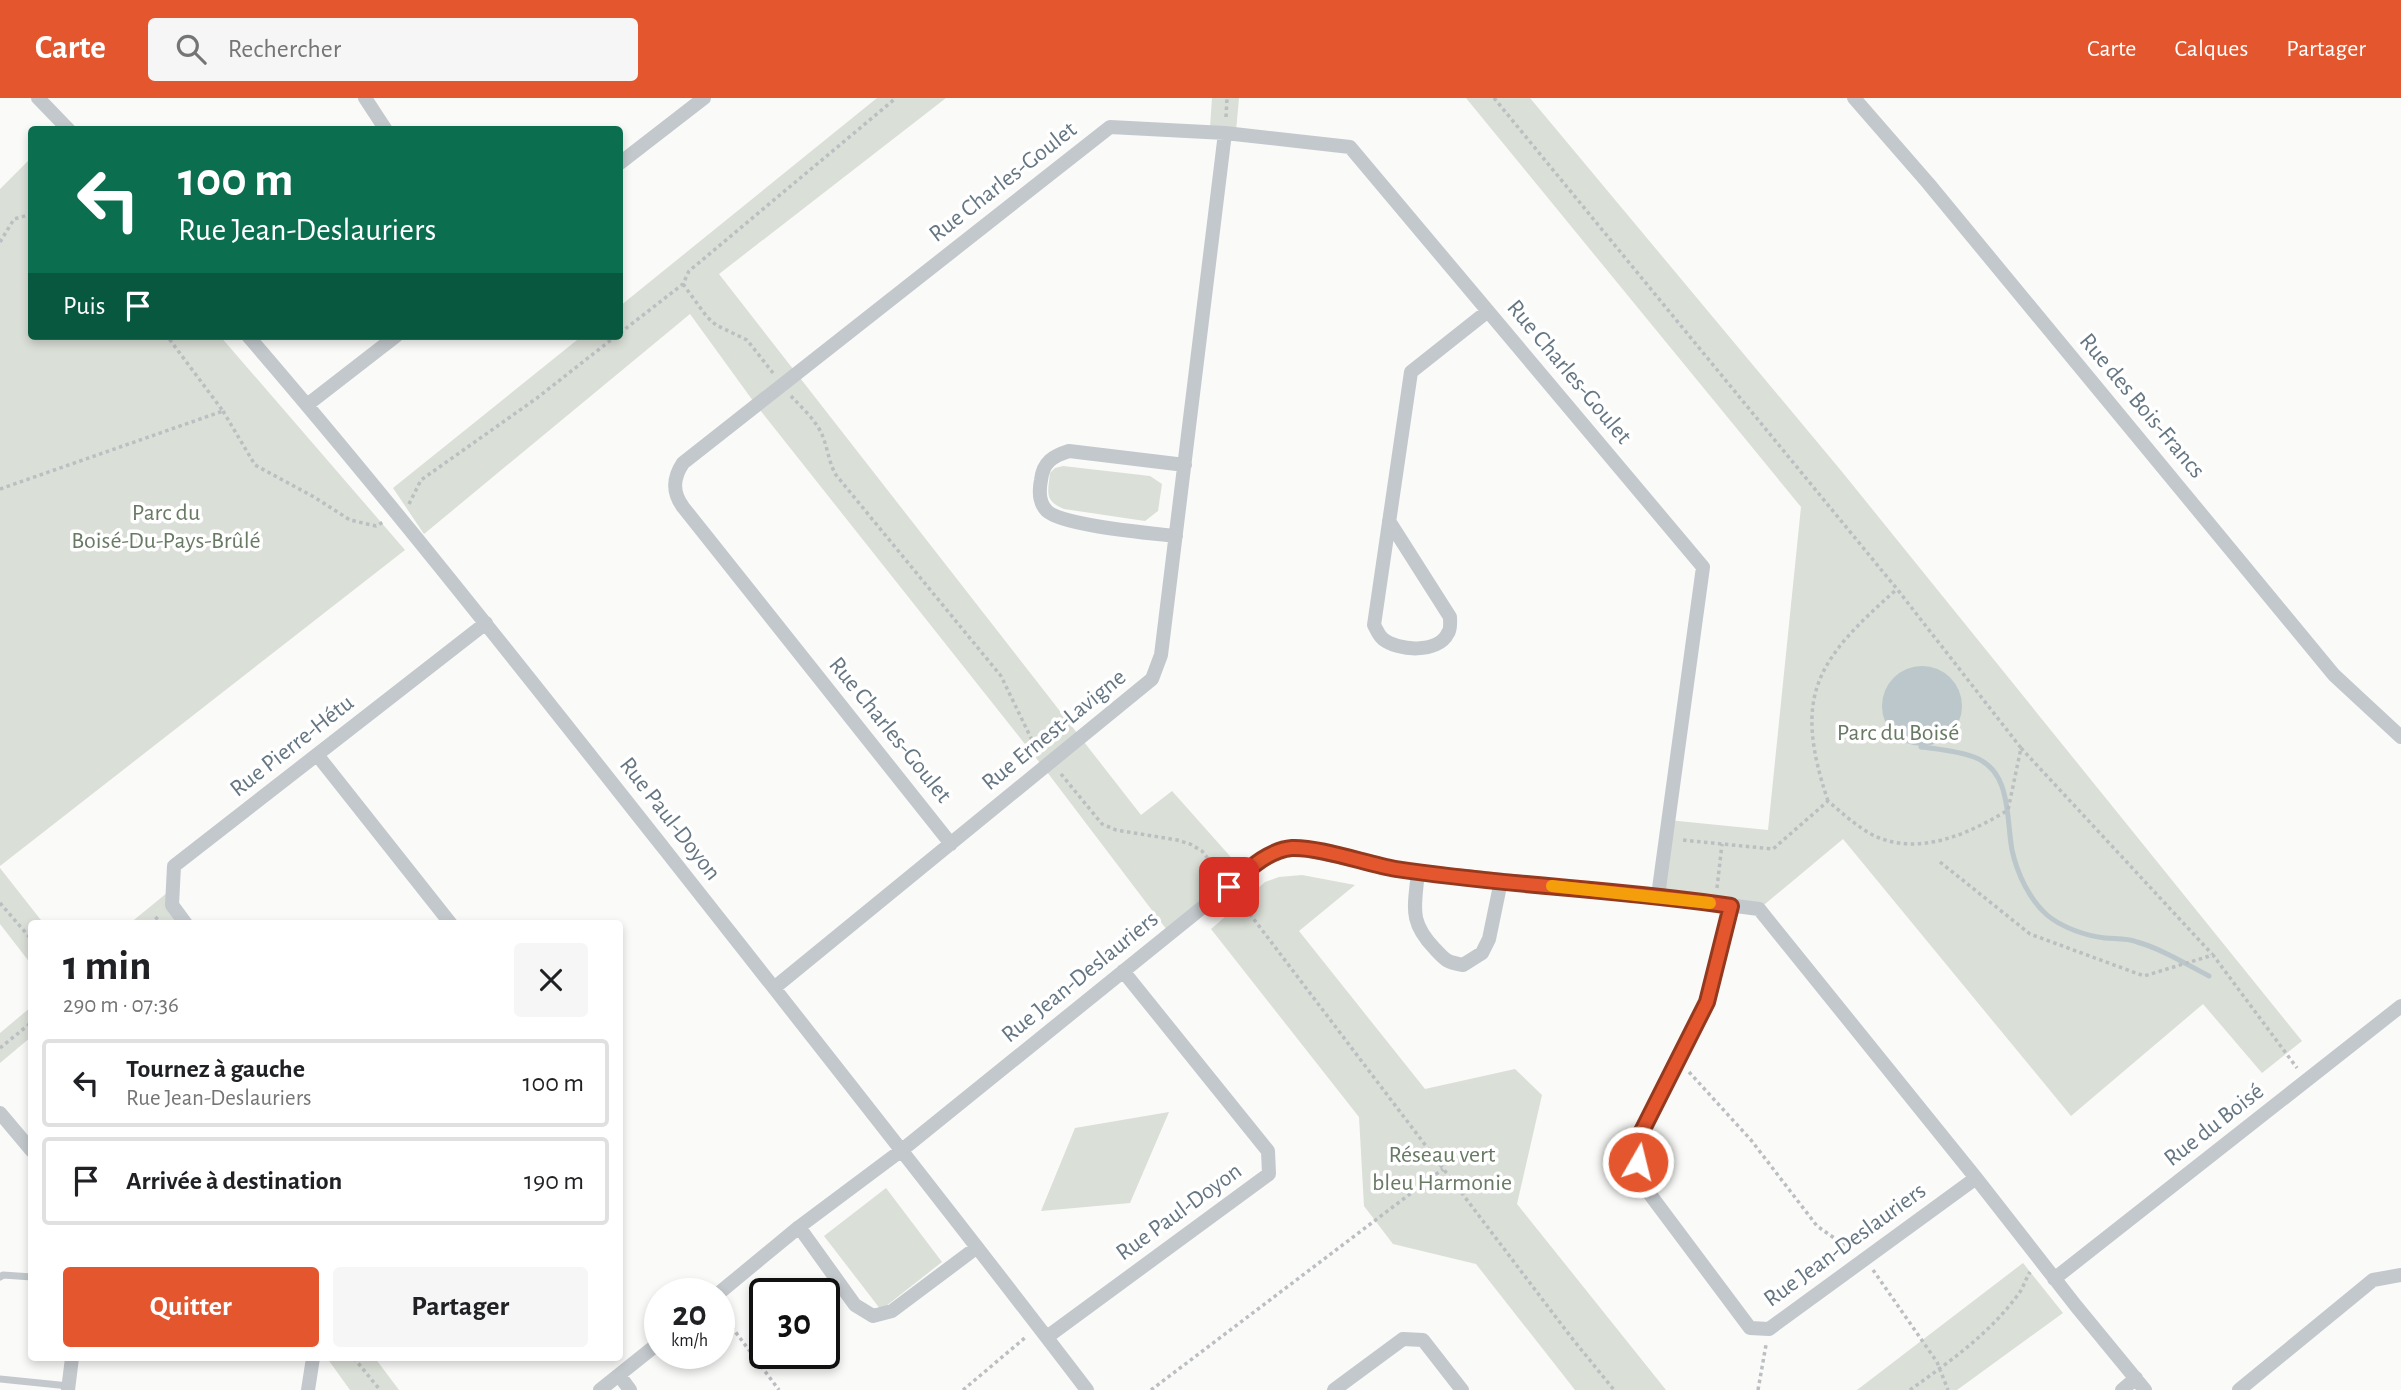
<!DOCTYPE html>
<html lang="fr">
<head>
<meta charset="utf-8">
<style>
	body { margin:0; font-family:"Alegreya Sans",sans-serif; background:#f6f6f6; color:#202124; height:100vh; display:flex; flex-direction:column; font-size:26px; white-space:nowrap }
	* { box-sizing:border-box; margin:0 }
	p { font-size:23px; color:#757577 }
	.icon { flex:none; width:38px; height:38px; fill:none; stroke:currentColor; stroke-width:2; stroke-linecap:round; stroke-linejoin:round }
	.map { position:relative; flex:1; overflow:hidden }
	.side { position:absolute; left:28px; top:822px; width:595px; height:441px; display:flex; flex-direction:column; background:#fff; border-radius:7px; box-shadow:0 4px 10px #0003 }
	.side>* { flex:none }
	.top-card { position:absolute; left:28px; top:28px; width:595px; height:214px; border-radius:7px; box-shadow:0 4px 10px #0003; background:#0b6e4f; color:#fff; overflow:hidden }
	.speed { position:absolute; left:644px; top:1180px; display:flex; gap:14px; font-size:35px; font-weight:700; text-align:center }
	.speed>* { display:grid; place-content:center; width:91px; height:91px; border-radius:50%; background:#fff; box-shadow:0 4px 10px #0003; line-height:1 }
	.speed small { font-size:18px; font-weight:400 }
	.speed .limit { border:4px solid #111; border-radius:10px; background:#fff; color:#111 }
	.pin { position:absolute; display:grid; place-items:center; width:60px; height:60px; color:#fff; margin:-30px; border-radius:14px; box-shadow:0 4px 10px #0006 }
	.me { position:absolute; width:77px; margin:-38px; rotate:8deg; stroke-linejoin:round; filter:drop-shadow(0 0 5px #0008) }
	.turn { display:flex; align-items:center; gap:24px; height:147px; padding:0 35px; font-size:32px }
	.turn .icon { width:91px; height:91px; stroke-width:2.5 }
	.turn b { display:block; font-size:49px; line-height:60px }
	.then { display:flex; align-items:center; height:66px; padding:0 35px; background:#0003; gap:14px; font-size:26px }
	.round { display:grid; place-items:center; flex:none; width:74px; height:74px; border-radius:7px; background:#f6f6f6 }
	.headline { display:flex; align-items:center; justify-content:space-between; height:119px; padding:0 35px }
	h1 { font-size:42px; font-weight:700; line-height:52px }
	.cta { display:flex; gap:14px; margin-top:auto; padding:14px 35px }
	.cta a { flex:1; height:80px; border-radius:7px; background:#e4572e; color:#fff; font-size:28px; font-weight:700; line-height:80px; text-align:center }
	.cta a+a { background:#f6f6f6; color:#202124 }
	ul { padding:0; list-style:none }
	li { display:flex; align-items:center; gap:21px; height:88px; margin:0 14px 10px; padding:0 21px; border:4px solid #e0e0e0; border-radius:7px }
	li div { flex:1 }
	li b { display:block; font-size:26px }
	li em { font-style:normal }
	header { display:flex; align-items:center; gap:42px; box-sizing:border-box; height:98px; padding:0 35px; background:#e4572e; color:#fff }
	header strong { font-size:33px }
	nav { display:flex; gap:38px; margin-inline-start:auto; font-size:24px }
	.search { width:490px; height:63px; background:#f6f6f6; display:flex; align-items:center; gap:18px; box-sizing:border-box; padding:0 24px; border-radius:7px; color:#757577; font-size:26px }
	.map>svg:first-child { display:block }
	.green { fill:#dadfd7 }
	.water { fill:#bbc7cb }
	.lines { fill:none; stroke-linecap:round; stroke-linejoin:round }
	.stream { stroke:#bbc7cb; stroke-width:5 }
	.path { stroke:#bbbfc2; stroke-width:3.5; stroke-dasharray:3.5 3.5; stroke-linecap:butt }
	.lane { stroke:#c3c8cc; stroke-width:7 }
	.street { stroke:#c3c8cc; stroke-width:14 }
	.route-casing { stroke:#94391e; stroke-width:18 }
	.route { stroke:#e4572e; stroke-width:12 }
	.slow { stroke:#f59e0b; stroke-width:12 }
	.labels { text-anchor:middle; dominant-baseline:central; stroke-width:7; stroke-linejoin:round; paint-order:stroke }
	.street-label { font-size:24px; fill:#657683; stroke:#fff }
	.park-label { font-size:24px; fill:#687a64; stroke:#fff }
</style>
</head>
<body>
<header>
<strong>Carte</strong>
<div class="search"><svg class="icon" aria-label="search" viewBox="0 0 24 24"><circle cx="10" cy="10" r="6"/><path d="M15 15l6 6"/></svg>Rechercher</div>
<nav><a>Carte</a><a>Calques</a><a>Partager</a></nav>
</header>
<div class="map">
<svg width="2401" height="1292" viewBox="0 0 2401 1292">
	<rect width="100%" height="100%" fill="#fafaf8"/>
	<path class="green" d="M877,0H946L719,176L1141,717L1172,693L1245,775L1170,836L1044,670L756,307L690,216L424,436L393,390L582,238H620V208Z
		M1212,0H1239L1236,33L1210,30Z
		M1466,0H1530L1843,375L2302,943L2262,975L2203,906L2071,1018L1843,741L1759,811L1658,798L1668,722L1768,732L1801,409Z
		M31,60L32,238H220L405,452L0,768V91Z
		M1063,368L1150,378L1162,386L1158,413L1145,423L1064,411C1044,403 1048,394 1050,375L1055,370Z
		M0,770L44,826H32L31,866L0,826Z
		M1302,777L1355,787L1299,833L1425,991L1515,971L1542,997L1517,1106L1666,1292H1575L1476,1166L1393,1146L1364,1108L1359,1019L1211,831L1265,784L1279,779Z
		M173,790L181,819L173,826H129Z
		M31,909V939L0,965V935Z
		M1169,1014L1130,1105L1041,1113L1075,1030Z
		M886,1090L942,1164L881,1212L824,1138Z
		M2023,1165L2063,1215L1957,1292H1857Z
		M327,1260H375L399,1292H350Z"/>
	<path class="water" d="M1882 608a40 40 0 1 1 80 0a40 40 0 1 1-80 0Z"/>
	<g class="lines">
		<path class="stream" d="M1921,649C1938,651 1957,653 1974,659C2012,673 2006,720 2012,752C2017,775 2029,801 2047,817C2061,829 2086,838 2105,840C2116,841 2127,840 2137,844C2162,851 2186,866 2209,878"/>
		<path class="path" d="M1494,0L1897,491L2021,650L2008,712C1969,736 1916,760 1871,736C1855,727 1842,715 1828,703L1773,751L1682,742
			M1226,19L1227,0
			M0,144L14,121L32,116
			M683,186L707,219L716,227L747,242L773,275
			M620,235L683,186L689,173L896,0
			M791,298C802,310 817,323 823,339C828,352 829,365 836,377L1001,578L1031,640L1040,651
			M223,313L255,367L314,399L350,422L376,428L383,424
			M0,391L223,313L167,238
			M409,406L421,382L537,300L616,238
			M2021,650L2212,856
			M1061,676L1102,726L1116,732L1177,742L1190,746L1202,753L1220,776
			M1828,703C1792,596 1817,562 1897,491
			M1940,764L2030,836L2144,878L2213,857L2297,970
			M1717,790L1722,746
			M1237,799L1571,1239L1614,1292
			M0,805L32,842
			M150,826L159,818
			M0,950L32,924
			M1689,974L1751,1042L1817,1128L1853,1153
			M1873,1172L1937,1264L1948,1292
			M719,1212L779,1292
			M354,1260L380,1292
			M963,1292L1026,1239
			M1151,1292L1443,1071
			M1758,1292L1766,1247
			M1910,1292C1949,1264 1988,1237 2017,1198C2023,1191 2025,1182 2030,1174"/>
		<path class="lane" d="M0,1179L3,1177L32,1179
			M0,1281L69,1288"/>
		<path class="street" d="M38,0L69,32
			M365,0L386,32
			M1854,0L1928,85L2334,577L2401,639
			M620,65L704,0
			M248,238C392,405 529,580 666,753C807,932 949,1111 1087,1292
			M307,307L396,238
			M1389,423L1450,519C1450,524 1451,531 1448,535C1438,556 1398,553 1383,541C1378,537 1377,532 1374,527L1411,274L1488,213
			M1176,438C1150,435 1063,428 1047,413C1039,405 1039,392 1041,382C1043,364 1053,358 1069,353L1185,367
			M318,658L451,826
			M951,746L683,409C672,394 673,380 683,365L1110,29L1225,35L1350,49L1703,469L1658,798
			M1418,773C1415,809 1408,823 1435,851C1446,863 1447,864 1463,867L1482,855L1489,841L1501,783
			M1731,808L1707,904L1636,1045L1640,1083L1750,1230L1769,1231L1976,1080
			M186,826L172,807L174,768L486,525
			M774,890L1152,581L1161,557L1225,35
			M0,1015L32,1053
			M799,1129L855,1207L873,1218L892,1213L976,1150
			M2054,1181L2401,908
			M719,1195L799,1129L902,1052L1245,775L1272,756L1282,752L1300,751L1396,771L1658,798L1759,811L1976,1080L2076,1208L2145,1292
			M1047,1239L1269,1076L1268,1053L1123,873
			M619,1277L630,1292
			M68,1292L72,1260
			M308,1292L313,1260
			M600,1292L660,1244
			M1334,1292L1403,1241L1423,1242L1462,1292
			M2122,1292L2136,1280
			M2239,1292L2373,1182L2401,1177"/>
	</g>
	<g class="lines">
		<defs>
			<path id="route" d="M1229,789C1246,774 1267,752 1292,750C1320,749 1367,766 1396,771C1507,788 1620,791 1731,808L1707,904L1636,1045L1638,1064"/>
		</defs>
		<use href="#route" class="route-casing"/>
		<use href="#route" class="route"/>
		<path class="slow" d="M1552,788L1710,805"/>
	</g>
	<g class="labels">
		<g class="street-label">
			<text transform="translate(1003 84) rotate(-38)">Rue Charles-Goulet</text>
			<text transform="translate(1569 274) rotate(50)">Rue Charles-Goulet</text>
			<text transform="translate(2142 308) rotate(50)">Rue des Bois-Francs</text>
			<text transform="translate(890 632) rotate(51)">Rue Charles-Goulet</text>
			<text transform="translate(1054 632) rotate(-39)">Rue Ernest-Lavigne</text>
			<text transform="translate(292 648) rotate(-38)">Rue Pierre-Hétu</text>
			<text transform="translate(670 721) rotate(52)">Rue Paul-Doyon</text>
			<text transform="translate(1080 879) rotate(-39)">Rue Jean-Deslauriers</text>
			<text transform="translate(2214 1027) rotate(-38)">Rue du Boisé</text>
			<text transform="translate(1179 1114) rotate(-36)">Rue Paul-Doyon</text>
			<text transform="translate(1845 1147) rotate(-36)">Rue Jean-Deslauriers</text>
		</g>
		<g class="park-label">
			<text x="166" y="415">Parc du<tspan x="166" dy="28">Boisé-Du-Pays-Brûlé</tspan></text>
			<text x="1898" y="635">Parc du Boisé</text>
			<text x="1442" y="1057">Réseau vert<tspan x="1442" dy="28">bleu Harmonie</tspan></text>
		</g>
	</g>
</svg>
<div class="speed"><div>20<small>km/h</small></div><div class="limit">30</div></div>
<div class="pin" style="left:1229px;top:789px;background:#d93025"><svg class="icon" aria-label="arrive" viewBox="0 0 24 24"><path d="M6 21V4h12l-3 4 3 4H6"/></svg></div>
<svg class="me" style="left:1638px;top:1064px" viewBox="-20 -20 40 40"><circle r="17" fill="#e4572e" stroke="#fff" stroke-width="3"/><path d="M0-11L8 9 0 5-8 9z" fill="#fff"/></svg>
<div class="top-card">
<div class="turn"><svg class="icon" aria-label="left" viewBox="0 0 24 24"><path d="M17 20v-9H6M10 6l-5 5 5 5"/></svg><div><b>100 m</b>Rue Jean-Deslauriers</div></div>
<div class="then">Puis<svg class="icon" aria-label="arrive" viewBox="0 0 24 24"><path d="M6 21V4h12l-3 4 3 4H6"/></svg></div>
</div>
<section class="side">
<div class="headline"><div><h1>1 min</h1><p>290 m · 07:36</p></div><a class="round"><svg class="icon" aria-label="close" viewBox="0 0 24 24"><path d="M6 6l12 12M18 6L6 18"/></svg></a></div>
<ul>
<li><svg class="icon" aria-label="left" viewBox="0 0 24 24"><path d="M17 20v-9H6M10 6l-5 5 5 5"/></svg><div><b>Tournez à gauche</b><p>Rue Jean-Deslauriers</p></div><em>100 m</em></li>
<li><svg class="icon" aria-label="arrive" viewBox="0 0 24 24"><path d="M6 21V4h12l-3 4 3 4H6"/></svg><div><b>Arrivée à destination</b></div><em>190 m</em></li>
</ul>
<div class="cta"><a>Quitter</a><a>Partager</a></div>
</section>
</div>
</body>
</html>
